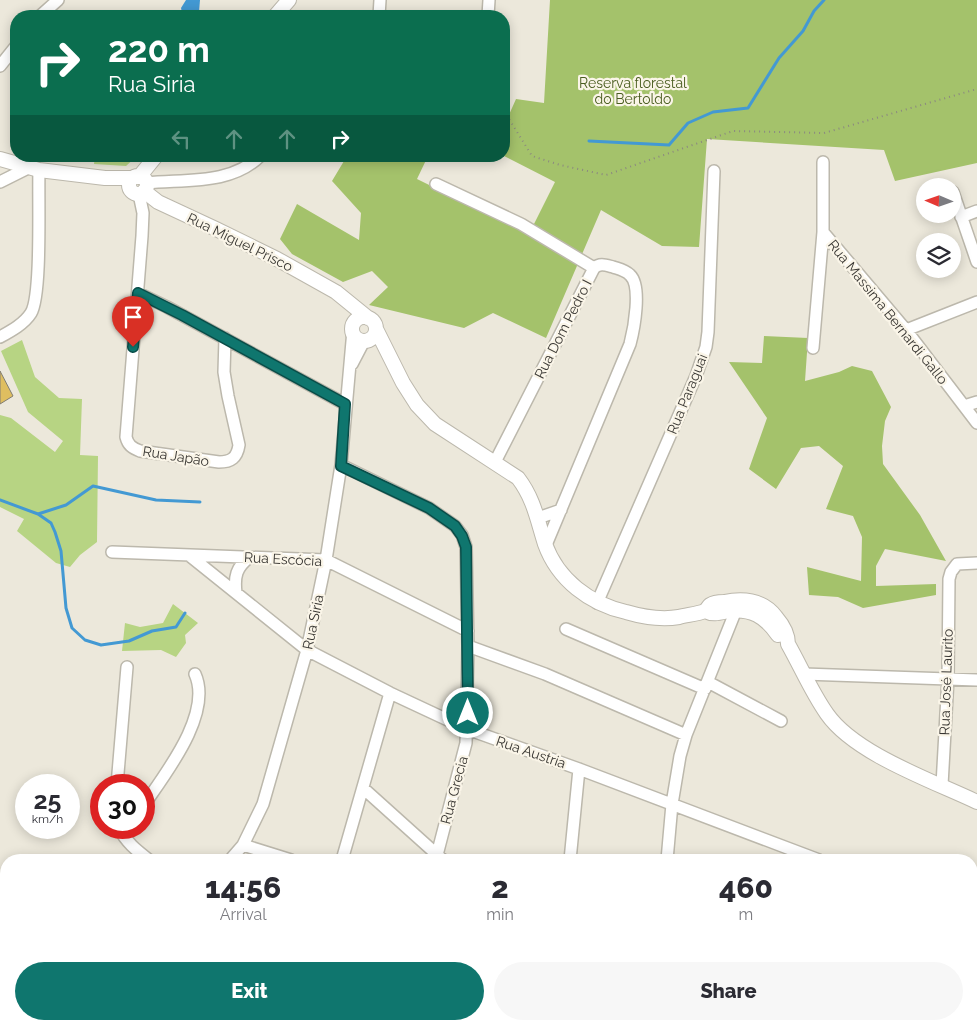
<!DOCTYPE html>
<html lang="en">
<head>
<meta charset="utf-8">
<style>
	body { margin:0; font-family:Raleway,sans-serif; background:#f7f7f7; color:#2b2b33; height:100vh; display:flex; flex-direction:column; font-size:19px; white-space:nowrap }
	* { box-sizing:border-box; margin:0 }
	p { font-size:16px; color:#7c7c81 }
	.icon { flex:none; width:28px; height:28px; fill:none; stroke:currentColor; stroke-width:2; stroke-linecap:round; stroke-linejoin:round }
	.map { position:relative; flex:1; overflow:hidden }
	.panel { position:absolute; left:0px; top:854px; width:978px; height:176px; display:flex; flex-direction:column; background:#fff; border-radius:20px 20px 0 0; box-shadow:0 2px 12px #0003 }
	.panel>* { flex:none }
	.guide { position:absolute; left:10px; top:10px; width:500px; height:152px; border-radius:20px; box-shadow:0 2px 12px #0003; background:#0b6e4f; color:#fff; overflow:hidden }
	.needle { width:32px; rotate:272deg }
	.fabs { position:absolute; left:916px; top:178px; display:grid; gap:10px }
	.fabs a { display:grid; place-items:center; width:45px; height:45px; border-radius:50%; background:#fff; box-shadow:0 2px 12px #0003; font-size:25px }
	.speed { position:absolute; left:15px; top:774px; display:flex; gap:10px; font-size:25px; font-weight:700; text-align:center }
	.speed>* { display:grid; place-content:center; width:65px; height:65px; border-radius:50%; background:#fff; box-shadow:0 2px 12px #0003; line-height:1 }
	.speed small { font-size:12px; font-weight:400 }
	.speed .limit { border:8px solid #d22; background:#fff; color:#111 }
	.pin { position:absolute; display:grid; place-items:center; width:42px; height:42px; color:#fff; margin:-51px -21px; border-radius:50% 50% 50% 0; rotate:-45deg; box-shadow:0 0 5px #0007 }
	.pin .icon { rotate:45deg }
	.me { position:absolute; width:55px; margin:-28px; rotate:0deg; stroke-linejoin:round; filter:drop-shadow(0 0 4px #0008) }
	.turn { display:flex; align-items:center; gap:18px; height:105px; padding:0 15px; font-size:22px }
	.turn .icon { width:65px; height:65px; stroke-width:2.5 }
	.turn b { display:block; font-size:35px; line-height:42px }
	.lanes { display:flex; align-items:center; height:48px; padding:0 15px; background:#0003; justify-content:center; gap:25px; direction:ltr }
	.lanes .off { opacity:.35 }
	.eta { display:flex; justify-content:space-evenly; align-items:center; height:85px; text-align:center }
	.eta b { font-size:30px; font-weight:800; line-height:35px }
	.action { display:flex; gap:10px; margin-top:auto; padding:10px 15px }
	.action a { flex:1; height:58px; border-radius:30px; background:#0f766e; color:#fff; font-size:20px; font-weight:800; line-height:58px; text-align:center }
	.action a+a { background:#f7f7f7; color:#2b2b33 }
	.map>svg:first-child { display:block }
	.green { fill:#b7d483 }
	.forest { fill:#a4c26b }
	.water { fill:#4399d3 }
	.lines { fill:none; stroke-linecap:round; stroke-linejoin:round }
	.stream { stroke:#4399d3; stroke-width:3 }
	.building { fill:#dfbe60; stroke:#817d72 }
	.service-casing { stroke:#bcb8ac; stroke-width:8 }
	.minor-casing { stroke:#bcb8ac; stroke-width:14 }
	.tertiary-casing { stroke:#bcb8ac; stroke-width:16 }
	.path { stroke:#8b8880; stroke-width:2; stroke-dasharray:1 4; stroke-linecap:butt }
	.service { stroke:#fff; stroke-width:5.5 }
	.minor { stroke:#fff; stroke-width:11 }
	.tertiary { stroke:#fff; stroke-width:14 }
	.route-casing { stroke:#0a4d48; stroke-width:12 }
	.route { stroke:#0f766e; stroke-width:9 }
	.labels { text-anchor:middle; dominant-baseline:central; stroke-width:4.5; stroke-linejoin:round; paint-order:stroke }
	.park-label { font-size:14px; fill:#4a5d20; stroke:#faf5e8 }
	.street-label { font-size:14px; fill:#383632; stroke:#faf5e8 }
</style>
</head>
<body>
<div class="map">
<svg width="977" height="1029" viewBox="0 0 977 1029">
	<rect width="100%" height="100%" fill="#ece8db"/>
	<path class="green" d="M95,156H137L126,166L94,164Z
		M22,340L35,377L59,398L82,399L80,455L98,456L97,542L80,555L70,567L56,563L17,531L24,519L0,507V415L11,418L55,452L63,441L28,412L1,351Z
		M173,604L198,623L185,635L186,643L176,657L161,650L122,651L125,623L140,627L163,623Z"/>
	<path class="forest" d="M550,0H977V163L895,181L884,150L707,139L699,247L662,246L601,210L546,338L493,313L464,328L369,305L388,287L372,271L343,282L292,254L280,239L297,204L359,240L361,213L332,181L347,156H428L417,179L529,234L555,182L504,156V126L516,99L544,103Z
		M764,336L808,338L805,381L839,372L852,366L872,371L891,407L885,421L882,446L883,464L920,515L946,561L885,549L876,566V586L936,584V595L863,608L838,597L809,595L807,567L861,581L862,537L853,516L826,509L843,466L819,446L801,448L776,489L749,469L767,418L729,362L762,363Z"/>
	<path class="water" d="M186,0H200L199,12L195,16H183L181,8Z"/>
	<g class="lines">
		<path class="stream" d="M179,16L184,9
			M589,141L669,145L688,123L713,112L748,108L779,58L803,31L814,11L824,0
			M0,500L38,514L66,505L93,486L156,500L200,502
			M38,514L51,523L55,532L61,551L66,608L72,628L85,640L101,645L129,641L152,631L176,627L185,613"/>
	</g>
	<path class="building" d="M0,371L13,396L0,404Z"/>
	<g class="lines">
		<defs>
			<path id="service" d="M0,980L6,984
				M28,1029V1024"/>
			<path id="minor" d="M40,16L58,0
				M379,16L380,0
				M488,16L489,0
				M0,66L16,46
				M823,162V232L906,330L977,423
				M0,182L28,168
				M147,183C185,179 231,185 260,156
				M436,184L521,224L594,268
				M953,192L977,262
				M139,194L143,213L142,236L126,437C128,445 132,448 140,451L219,462C231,462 237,458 239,445L228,396L224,372L225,338
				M961,217L977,211
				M138,293L167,307L345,404
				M906,330L977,302
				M0,337C11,331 24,324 31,313C42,295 38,197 39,170
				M813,348L823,232
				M352,364L364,341
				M964,406L977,402
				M495,462L594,268C600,263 605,265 613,267C619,269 625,270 630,275C642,286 634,329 630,344L546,545
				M341,465L429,508L455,526L462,535L466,547L468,646L466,743L437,855
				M538,518L561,510
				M112,552L326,560L468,631
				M190,556L307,650L390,693L467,729L579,769L819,860
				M236,593C234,577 236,567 250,557
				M597,603L696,376L706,347L708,332L714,171
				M566,629L705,689
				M468,646L545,674L686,735
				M804,674L977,680
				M708,682L781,721
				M117,785L127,667
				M942,785L948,678L949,579L951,572L957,564L977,563
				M363,788L443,860
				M144,805C165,774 213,714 195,674
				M119,828C126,842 136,850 149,860
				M243,845L291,860
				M230,860L243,845L263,804L307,650L326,560L341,465L353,330
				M342,860L390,693
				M570,860L579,769
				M667,860L672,804L680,756L686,735L736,610
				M971,993L977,995
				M343,1024L351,1029
				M584,1024L585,1029
				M648,1029L649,1024
				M763,1029L774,1024
				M969,1029L977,1014"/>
			<path id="tertiary" d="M275,16L289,0
				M0,159L39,170L105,178H133
				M129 185a9 9 0 1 1 18 0a9 9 0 1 1-18 0Z
				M139,177L156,156
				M144,191L158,202L216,229L277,259L336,292L368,318
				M352 329a12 12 0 1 1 24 0a12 12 0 1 1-24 0Z
				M376,329L403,383L417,405L435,424L518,478C534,499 537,519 545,544C558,580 590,604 626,612C643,617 661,620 679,617C686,615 698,614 705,611C706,610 709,606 710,605C713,603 720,602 724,602C744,598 763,600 776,617C783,625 788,633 788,644C801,667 812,693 827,714C855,754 933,781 977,802
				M705,611C713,615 719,613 728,611C751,608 765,616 778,635"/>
		</defs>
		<use href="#service" class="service-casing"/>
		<use href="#minor" class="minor-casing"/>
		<use href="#tertiary" class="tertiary-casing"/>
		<path class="path" d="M504,111L532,156L560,165L606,175L733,131L824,133L977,89"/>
		<use href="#service" class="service"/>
		<use href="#minor" class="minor"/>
		<use href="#tertiary" class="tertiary"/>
	</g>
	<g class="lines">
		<defs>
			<path id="route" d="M133,347L138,293L182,315L345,404L341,466L429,508L455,526L462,536L466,547L468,713"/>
		</defs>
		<use href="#route" class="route-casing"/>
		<use href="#route" class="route"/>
	</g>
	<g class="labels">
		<g class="park-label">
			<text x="633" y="83">Reserva florestal<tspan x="633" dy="16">do Bertoldo</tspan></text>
		</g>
		<g class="street-label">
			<text transform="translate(240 242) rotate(26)">Rua Miguel Prisco</text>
			<text transform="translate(888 312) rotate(51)">Rua Massima Bernardi Gallo</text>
			<text transform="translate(563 329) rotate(-63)">Rua Dom Pedro I</text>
			<text transform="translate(687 394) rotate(-68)">Rua Paraguai</text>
			<text transform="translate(176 456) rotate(9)">Rua Japão</text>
			<text transform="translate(283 559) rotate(3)">Rua Escócia</text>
			<text transform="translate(313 622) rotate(-78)">Rua Siria</text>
			<text transform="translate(946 682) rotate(-88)">Rua José Laurito</text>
			<text transform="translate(531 752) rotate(19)">Rua Austria</text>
			<text transform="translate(454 790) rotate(-75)">Rua Grecia</text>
		</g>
	</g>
</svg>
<div class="fabs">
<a><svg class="needle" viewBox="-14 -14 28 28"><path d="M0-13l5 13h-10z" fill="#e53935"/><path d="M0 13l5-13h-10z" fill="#7c7c81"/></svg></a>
<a><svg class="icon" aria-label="layers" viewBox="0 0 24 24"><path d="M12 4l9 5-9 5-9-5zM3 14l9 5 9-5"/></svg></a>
</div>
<div class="speed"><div>25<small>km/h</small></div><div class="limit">30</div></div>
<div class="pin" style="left:133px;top:347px;background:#d93025"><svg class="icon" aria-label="arrive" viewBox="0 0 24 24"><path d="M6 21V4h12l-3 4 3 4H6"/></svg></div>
<svg class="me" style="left:468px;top:713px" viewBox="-20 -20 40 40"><circle r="17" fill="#0f766e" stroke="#fff" stroke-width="3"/><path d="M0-11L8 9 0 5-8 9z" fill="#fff"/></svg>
<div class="guide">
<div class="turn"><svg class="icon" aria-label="right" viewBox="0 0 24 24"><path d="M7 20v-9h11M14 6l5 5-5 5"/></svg><div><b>220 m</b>Rua Siria</div></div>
<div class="lanes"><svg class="icon off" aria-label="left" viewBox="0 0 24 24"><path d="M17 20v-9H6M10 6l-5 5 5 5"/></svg><svg class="icon off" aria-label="ahead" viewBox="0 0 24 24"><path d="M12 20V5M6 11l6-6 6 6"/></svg><svg class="icon off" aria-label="ahead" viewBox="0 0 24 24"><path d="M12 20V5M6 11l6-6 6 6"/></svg><svg class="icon" aria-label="right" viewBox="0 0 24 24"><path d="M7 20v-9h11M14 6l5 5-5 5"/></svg></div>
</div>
<section class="panel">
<div class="eta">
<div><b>14:56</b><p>Arrival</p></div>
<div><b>2</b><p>min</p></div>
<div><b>460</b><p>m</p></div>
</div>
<div class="action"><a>Exit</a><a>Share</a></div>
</section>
</div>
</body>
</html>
